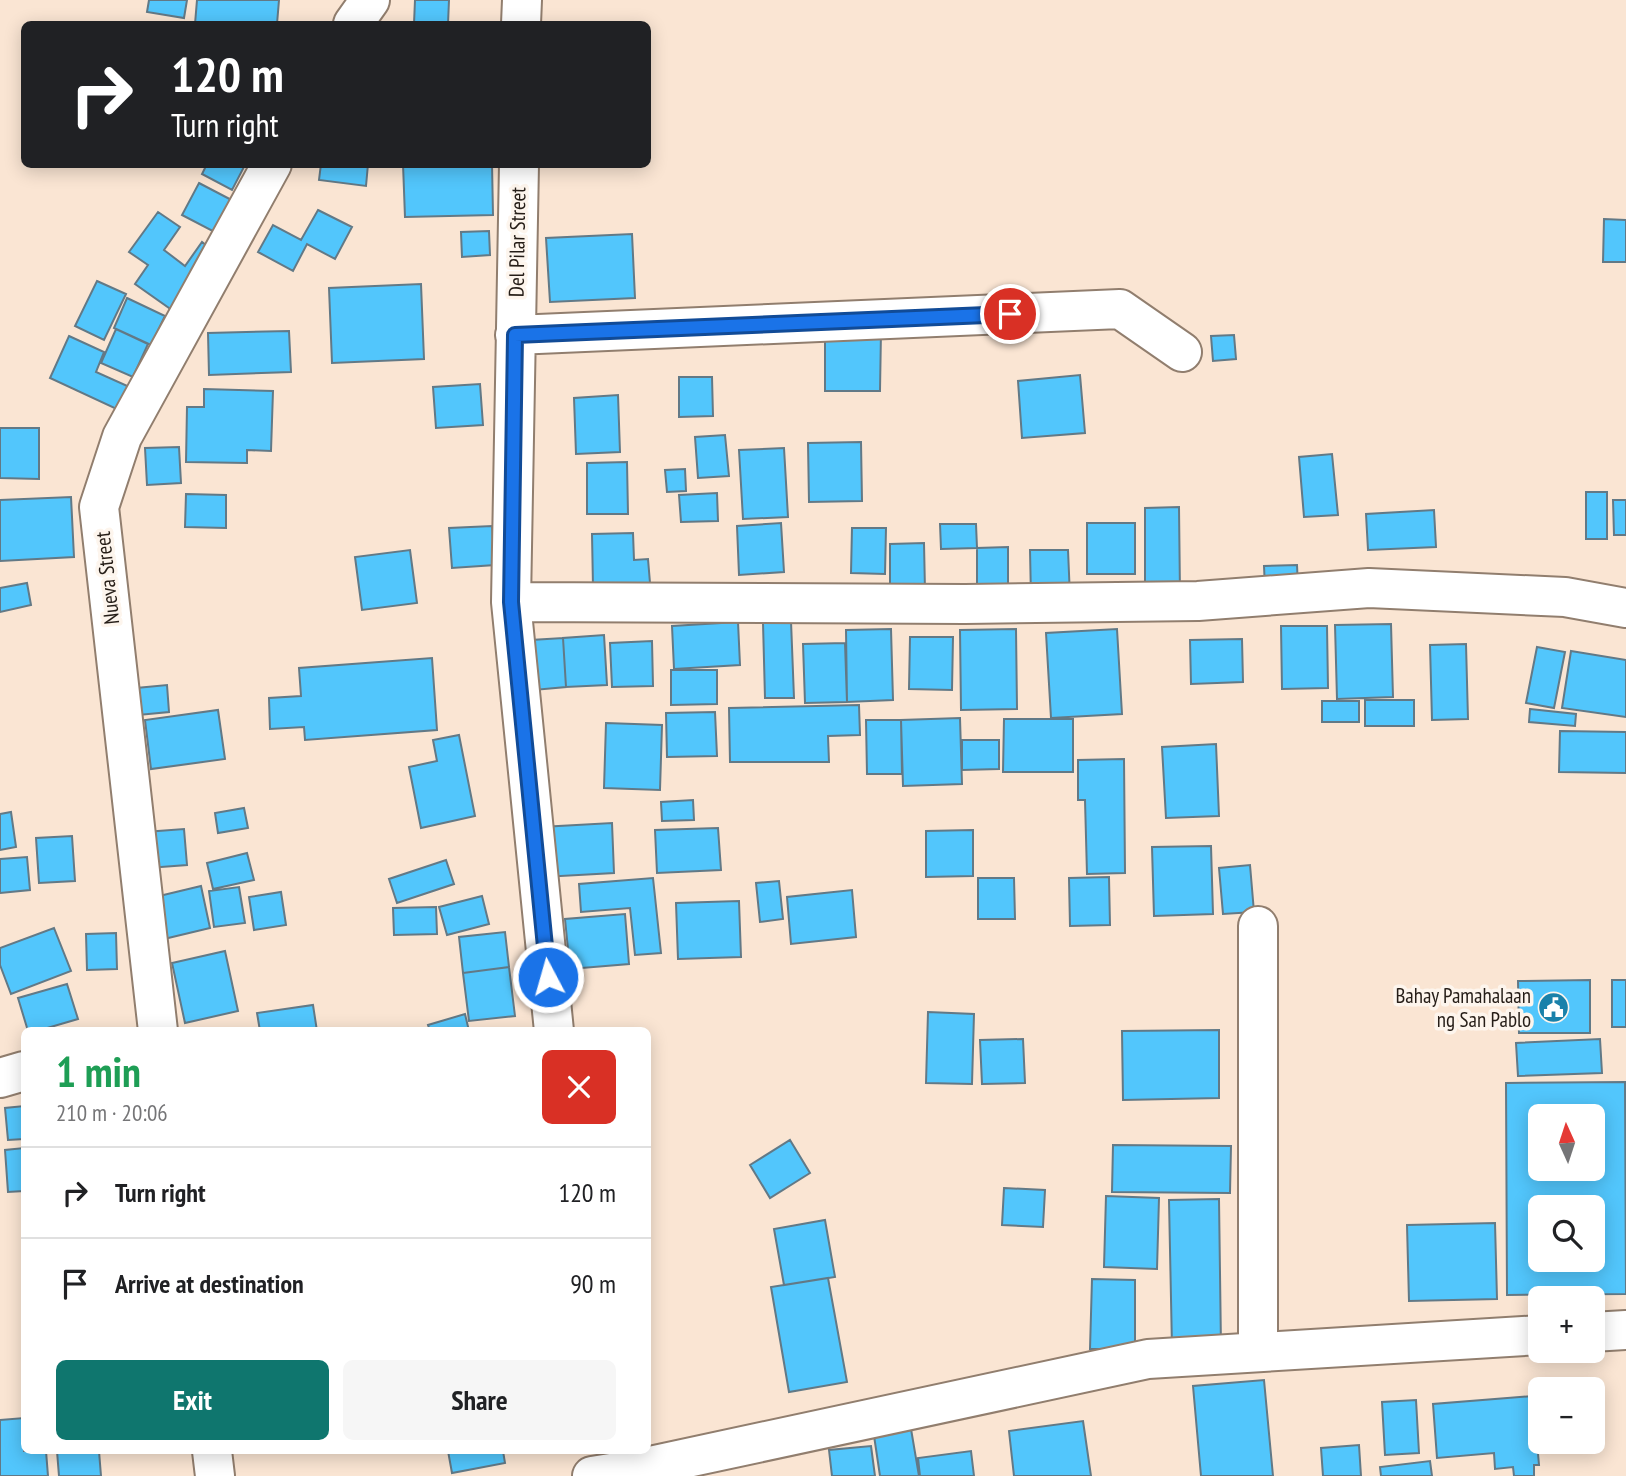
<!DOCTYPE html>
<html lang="en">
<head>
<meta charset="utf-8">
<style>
	body { margin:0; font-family:"PT Sans Narrow",sans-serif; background:#f6f6f6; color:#202124; height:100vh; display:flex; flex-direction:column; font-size:26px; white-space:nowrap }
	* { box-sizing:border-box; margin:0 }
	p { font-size:23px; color:#757577 }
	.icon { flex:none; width:38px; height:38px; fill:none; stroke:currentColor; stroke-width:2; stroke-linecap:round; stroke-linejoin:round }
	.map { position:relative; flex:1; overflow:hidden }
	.details { position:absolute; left:21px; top:1027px; width:630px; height:427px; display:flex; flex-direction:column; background:#fff; border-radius:10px; box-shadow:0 4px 18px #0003 }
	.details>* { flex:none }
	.banner { position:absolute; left:21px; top:21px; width:630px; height:147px; border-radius:10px; box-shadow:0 4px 18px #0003; background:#202124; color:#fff; overflow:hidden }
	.needle { width:46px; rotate:357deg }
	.controls { position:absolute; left:1528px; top:1104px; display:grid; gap:14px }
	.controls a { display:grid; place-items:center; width:77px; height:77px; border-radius:10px; background:#fff; box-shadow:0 4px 18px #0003; font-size:35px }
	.pin { position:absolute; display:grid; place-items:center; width:60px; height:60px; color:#fff; margin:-30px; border:4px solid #fff; border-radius:50%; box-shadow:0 2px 7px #0007 }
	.me { position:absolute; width:77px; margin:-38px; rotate:354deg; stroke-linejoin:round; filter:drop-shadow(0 0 5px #0008) }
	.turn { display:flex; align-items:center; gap:24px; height:147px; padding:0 35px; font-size:32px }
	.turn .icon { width:91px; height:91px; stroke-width:2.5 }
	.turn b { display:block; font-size:49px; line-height:60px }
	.round { display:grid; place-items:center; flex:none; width:74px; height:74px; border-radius:10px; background:#f6f6f6 }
	.overview { display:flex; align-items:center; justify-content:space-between; height:119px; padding:0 35px }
	h1 { font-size:42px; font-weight:700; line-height:52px; color:#1e9e55 }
	.action { display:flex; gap:14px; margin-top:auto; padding:14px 35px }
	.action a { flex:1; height:80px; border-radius:10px; background:#0f766e; color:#fff; font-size:28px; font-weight:700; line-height:80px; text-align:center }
	.action a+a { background:#f6f6f6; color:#202124 }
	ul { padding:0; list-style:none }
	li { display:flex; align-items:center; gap:21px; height:91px; padding:0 35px; border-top:2px solid #e0e0e0 }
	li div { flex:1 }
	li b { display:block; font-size:26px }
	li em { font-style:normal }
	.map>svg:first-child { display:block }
	.building { fill:#52c6fc; stroke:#627986; stroke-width:2; fill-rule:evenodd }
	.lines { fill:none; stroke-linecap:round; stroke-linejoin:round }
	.minor-casing { stroke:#917e6e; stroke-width:42 }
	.secondary-casing { stroke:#917e6e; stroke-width:42 }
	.minor { stroke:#fff; stroke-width:38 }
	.secondary { stroke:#fff; stroke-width:38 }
	.route-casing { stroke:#114b97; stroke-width:18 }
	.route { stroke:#1a73e8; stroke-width:12 }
	.labels { text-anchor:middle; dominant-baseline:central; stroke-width:7; stroke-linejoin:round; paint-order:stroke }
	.street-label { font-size:21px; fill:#251d17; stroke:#fdf5ed }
	.poi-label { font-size:21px; fill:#251d17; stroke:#fdf5ed; text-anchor:end }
</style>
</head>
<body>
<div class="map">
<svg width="1626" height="1476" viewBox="0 0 1626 1476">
	<rect width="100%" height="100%" fill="#fae5d3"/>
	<path class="building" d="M149,0H187L184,18L147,12Z
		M197,0H279L277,24H195Z
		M415,0H449L448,24H414Z
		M207,164H244L245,165L232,190L202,174Z
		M321,164H368L366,186L319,180Z
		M403,164H492L493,215L405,217Z
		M199,183L243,206L226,238L182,215Z
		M318,210L352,227L335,259L307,244L293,271L258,252L273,225L301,240Z
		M158,212L180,227L164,250L185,266L202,242L217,254L179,315L135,284L148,265L129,252Z
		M1604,219L1626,220V262H1603Z
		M489,231L490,255L462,257L461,232Z
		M632,234L635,298L550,302L546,238Z
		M97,281L126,294L104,340L75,326Z
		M421,284L424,359L332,363L329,288Z
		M127,298L165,316L151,345L114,328Z
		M116,329L148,344L133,377L101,363Z
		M289,331L291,372L209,375L208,333Z
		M825,331H881L880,391H825Z
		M1234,335L1236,359L1213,361L1211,336Z
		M69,336L104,352L96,372L134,389L123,412L50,378Z
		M1080,375L1085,433L1022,438L1018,381Z
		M679,377H712L713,416L679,417Z
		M480,384L483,425L436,428L433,387Z
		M204,389L273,391L271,451L247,450V463L186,462L187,407H204Z
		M618,395L620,452L576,454L574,398Z
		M0,428H39V479L0,478Z
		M725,435L729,476L698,478L695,437Z
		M861,442L862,501L809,502L808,443Z
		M179,447L181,483L147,485L145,448Z
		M784,448L788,517L743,519L739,450Z
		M1332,454L1338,515L1304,517L1299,457Z
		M627,462L628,514H587V463Z
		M685,469L686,491L667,492L665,470Z
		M1586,492H1607V539H1586Z
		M717,493L718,521L681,522L679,495Z
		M186,494L226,495V528L185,527Z
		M71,497L74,557L0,561V500Z
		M1613,500H1626V535H1614Z
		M1179,507L1180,594H1145V508Z
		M1434,510L1436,547L1368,550L1366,514Z
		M781,523L784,572L739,575L737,526Z
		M1087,523H1135V574H1087Z
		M940,524H976L977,548L941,549Z
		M492,526L495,565L452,568L449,528Z
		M852,528H886L885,574L851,573Z
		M633,533L634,560L648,559L650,583L634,586L593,587L592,534Z
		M924,543L925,591L890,592V544Z
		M1008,547V592L977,593V548Z
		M410,550L417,603L362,610L355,557Z
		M1030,550H1068L1070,597L1031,598Z
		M1297,565L1298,587L1265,588L1264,566Z
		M27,583L31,605L0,612V588Z
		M791,621L794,698H765L763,623Z
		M738,622L740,665L674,669L672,626Z
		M1391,624L1393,697L1337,699L1335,625Z
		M1281,626H1327L1328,688L1282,689Z
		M891,629L893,700L847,702L846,630Z
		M1016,629L1017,709L961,710L960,630Z
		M1117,629L1122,714L1051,718L1046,633Z
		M604,635L607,685L566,687L563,638Z
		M910,637H953L952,690L909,689Z
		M563,638L566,687L534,690L531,640Z
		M1242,639L1243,682L1191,684L1190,640Z
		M652,641L653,686L612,687L610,643Z
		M845,643L847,702L805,703L803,644Z
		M1466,644L1468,719L1432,720L1430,645Z
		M1537,647L1565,652L1554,708L1526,703Z
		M1571,651L1626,660V717L1562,708Z
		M432,658L437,730L305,740L304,727L270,729L269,698L301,696L299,668Z
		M671,670H717V704L671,705Z
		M167,685L169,712L128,716L126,689Z
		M1365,700H1414V726H1365Z
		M1322,701H1359V722H1322Z
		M859,705L860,735L828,736L829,762H730L729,708Z
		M1530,709L1576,714L1575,726L1529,722Z
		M218,710L225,759L151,769L145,720Z
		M715,712L717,756L667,757L666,713Z
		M960,718L962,784L903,786L901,720Z
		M1004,719H1073V772H1003Z
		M866,720H901L902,774H867Z
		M606,723L662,725L660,790L604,788Z
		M1560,731L1626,732V773L1559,772Z
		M459,735L475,816L421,828L409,767L437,761L433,740Z
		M962,740H999V769L962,770Z
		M1216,744L1219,816L1166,818L1162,747Z
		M1124,759L1125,873L1087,874L1085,800H1078V760Z
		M693,800L694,820L662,821L661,802Z
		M244,808L248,828L218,833L215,813Z
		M11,812L16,847L0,850V814Z
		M612,823L614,873L543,877L541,827Z
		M718,828L721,870L657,873L655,830Z
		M184,829L187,865L148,868L145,832Z
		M973,830V876L926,877V831Z
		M72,836L75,881L39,883L36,838Z
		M1211,846L1213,914L1154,916L1152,847Z
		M247,853L254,880L213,889L207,863Z
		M27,857L30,890L0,893V859Z
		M446,860L454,884L397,903L389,879Z
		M1250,865L1254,912L1223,914L1219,868Z
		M1109,877L1110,925L1070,926L1069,878Z
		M653,878L661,953L635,955L630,908L581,912L579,884Z
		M978,878H1014L1015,919H978Z
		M779,881L783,919L760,922L756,883Z
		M201,886L210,928L164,939L155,897Z
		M239,887L245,923L214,927L209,891Z
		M852,890L856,937L791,944L787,897Z
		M281,892L286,925L254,930L249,897Z
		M482,896L489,924L447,935L439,907Z
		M739,901L741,957L678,959L676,903Z
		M436,907L437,934L394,935L393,908Z
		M625,914L629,964L570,969L565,919Z
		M54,928L71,971L11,994L0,965V948Z
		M505,932L509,967L463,973L459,937Z
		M116,933L117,969L87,970L86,934Z
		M225,951L238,1011L185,1023L172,963Z
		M509,967L515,1016L469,1021L463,973Z
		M1590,980V1033H1519L1518,981Z
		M1612,980H1626V1027H1612Z
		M67,984L78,1019L37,1031H28L18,998Z
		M313,1005L317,1031H260L257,1013Z
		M928,1012L974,1014L972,1084L926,1083Z
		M465,1014L469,1031H430L428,1025Z
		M1219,1030V1098L1123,1100L1122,1031Z
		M1023,1039L1025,1083L982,1084L980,1040Z
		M1600,1039L1602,1073L1518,1076L1516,1043Z
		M1625,1082L1626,1294L1507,1295L1506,1083ZM1540,1116H1592V1169H1540ZM1540,1208H1592V1260H1540Z
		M24,1106V1139L8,1140L5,1108Z
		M790,1140L810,1173L770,1198L750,1165Z
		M1113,1145L1231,1146L1230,1193L1112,1192Z
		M24,1148V1191L8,1192L5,1150Z
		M1004,1188L1045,1190L1043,1227L1002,1225Z
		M1106,1196L1159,1198L1157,1269L1104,1267Z
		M1219,1199L1221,1347L1172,1348L1169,1200Z
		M825,1220L835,1277L784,1285L774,1229Z
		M1495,1223L1497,1299L1409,1301L1407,1225Z
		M828,1278L847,1382L789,1392L771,1287Z
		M1092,1279L1135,1280V1349H1090Z
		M1264,1380L1273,1476H1201L1193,1386Z
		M1533,1396L1539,1465H1534V1476H1514L1513,1467L1495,1469L1494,1453L1437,1458L1433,1404Z
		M1416,1400L1419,1453L1385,1455L1382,1402Z
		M24,1418V1451H46L48,1476H0V1420Z
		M1083,1421L1091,1476H1014L1009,1431Z
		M910,1423L919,1476H880L873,1429Z
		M1359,1445L1361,1476H1323L1321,1448Z
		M871,1446L875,1476H832L829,1450Z
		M57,1451H99L101,1476H59Z
		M448,1451H503L505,1463L452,1473Z
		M971,1451L974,1476H920L918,1458Z
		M1430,1461L1432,1476H1381L1380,1467Z"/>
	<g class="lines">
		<defs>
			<path id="minor" d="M353,24L370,0
				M521,24L522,0
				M519,164L511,602L554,1031
				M515,335L1120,309L1182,352
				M511,602L965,604L1198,601L1369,588L1565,597L1626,608
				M1258,926V1352
				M158,1031L99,507L122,437L272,164
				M0,1078L24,1071
				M212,1451L215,1476"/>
			<path id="secondary" d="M1592,1332L1626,1330
				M592,1476L636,1469L1148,1359L1540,1335"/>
		</defs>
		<use href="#minor" class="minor-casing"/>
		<use href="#secondary" class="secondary-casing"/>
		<use href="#minor" class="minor"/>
		<use href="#secondary" class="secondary"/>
	</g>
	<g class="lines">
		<defs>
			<path id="route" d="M548,977L511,602L515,335L1010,314"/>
		</defs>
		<use href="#route" class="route-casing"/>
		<use href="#route" class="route"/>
	</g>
	<defs>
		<symbol id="civic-disc" viewBox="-11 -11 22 22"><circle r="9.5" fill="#1981aa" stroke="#fdf5ed"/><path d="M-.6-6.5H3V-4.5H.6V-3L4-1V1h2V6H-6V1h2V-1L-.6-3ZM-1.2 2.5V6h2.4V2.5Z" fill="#fff"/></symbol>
	</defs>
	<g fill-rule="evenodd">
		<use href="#civic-disc" x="1536" y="990" width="35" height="35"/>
	</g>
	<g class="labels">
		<g class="street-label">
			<text transform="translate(517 242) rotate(-89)">Del Pilar Street</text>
			<text transform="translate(107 578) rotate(-96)">Nueva Street</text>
		</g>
		<g class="poi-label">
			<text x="1531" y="995">Bahay Pamahalaan<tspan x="1531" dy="24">ng San Pablo</tspan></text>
		</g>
	</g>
</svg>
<div class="controls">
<a><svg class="needle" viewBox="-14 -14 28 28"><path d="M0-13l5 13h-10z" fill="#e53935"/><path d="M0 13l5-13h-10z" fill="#757577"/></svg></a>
<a><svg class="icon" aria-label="search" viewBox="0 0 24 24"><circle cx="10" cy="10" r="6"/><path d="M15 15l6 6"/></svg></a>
<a>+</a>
<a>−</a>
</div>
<div class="pin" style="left:1010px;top:314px;background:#d93025"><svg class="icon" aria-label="arrive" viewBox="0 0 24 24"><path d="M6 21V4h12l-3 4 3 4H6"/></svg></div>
<svg class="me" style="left:548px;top:977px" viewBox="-20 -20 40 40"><circle r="17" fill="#1a73e8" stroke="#fff" stroke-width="3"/><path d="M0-11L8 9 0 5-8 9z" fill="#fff"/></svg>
<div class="banner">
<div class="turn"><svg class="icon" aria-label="right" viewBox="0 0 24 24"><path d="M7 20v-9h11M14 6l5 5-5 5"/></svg><div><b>120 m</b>Turn right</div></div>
</div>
<section class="details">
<div class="overview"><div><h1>1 min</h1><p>210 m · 20:06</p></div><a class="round" style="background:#d93025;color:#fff"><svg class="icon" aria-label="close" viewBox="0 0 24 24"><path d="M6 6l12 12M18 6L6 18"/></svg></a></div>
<ul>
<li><svg class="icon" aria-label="right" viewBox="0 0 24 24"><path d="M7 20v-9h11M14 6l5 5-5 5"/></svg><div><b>Turn right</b></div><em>120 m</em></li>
<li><svg class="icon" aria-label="arrive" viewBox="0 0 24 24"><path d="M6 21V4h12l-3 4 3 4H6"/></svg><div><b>Arrive at destination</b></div><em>90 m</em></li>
</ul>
<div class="action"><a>Exit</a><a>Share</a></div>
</section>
</div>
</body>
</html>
